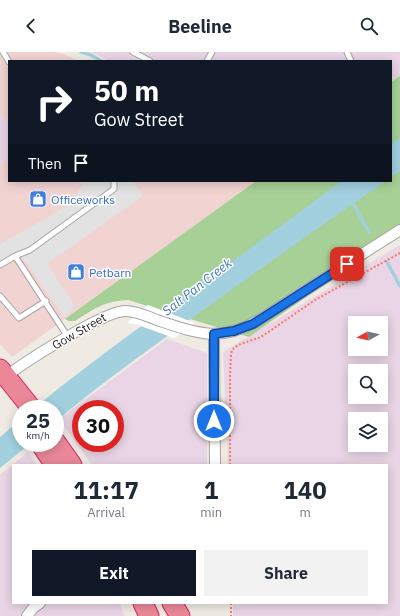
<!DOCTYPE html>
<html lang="en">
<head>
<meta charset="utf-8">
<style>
	body { margin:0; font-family:"IBM Plex Sans",sans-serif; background:#f2f2f3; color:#1f2937; height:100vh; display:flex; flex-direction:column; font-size:15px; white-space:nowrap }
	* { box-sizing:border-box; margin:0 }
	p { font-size:13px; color:#747a83 }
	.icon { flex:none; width:22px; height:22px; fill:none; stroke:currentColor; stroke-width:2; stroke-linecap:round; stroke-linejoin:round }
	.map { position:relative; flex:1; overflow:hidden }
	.side { position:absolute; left:12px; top:412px; width:376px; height:140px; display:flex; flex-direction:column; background:#fff; border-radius:0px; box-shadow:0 2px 10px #0003 }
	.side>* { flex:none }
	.hud { position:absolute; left:8px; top:8px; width:384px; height:122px; border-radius:0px; box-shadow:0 2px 10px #0003; background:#111827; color:#fff; overflow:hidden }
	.needle { width:26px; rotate:262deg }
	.tools { position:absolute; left:348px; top:264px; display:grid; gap:8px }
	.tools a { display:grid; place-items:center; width:40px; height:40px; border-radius:0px; background:#fff; box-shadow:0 2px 10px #0003; font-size:20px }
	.speed { position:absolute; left:12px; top:348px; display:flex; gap:8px; font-size:20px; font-weight:700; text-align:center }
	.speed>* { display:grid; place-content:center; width:52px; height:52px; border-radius:50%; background:#fff; box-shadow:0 2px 10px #0003; line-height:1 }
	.speed small { font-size:10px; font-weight:400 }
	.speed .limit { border:6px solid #d22; background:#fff; color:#111 }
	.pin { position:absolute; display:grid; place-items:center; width:34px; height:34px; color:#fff; margin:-17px; border-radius:8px; box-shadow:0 2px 6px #0006 }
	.me { position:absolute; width:44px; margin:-22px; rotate:0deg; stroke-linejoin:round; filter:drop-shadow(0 0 3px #0008) }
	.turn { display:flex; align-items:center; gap:14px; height:84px; padding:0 20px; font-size:18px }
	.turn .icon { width:52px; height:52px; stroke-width:2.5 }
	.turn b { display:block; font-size:28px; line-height:34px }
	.then { display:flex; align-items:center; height:38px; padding:0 20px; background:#0003; gap:8px; font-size:15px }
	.eta { display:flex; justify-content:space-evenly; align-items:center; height:68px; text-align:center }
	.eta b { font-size:24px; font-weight:700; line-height:28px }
	.cta { display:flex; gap:8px; margin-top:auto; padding:8px 20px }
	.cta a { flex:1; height:46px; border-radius:0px; background:#111827; color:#fff; font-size:16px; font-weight:700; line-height:46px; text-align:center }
	.cta a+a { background:#f2f2f3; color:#1f2937 }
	header { display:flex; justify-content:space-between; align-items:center; height:52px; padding:0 20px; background:#fff; font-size:18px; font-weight:700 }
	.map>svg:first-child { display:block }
	.commercial { fill:#f1d3d2 }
	.industrial { fill:#e9d5e5; fill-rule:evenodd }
	.forest { fill:#a7d097 }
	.parking { fill:#e2e2e2 }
	.water { fill:#a2d0df }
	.pier { fill:#fff }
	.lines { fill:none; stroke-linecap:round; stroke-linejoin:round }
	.stream { stroke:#a2d0df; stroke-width:3.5 }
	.lane-casing { stroke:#a5a5a5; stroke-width:7 }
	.street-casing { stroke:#a5a5a5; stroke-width:12 }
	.highway-casing { stroke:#e01e5e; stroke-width:21 }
	.path { stroke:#fe7765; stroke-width:2; stroke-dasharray:2 2; stroke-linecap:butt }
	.lane { stroke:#fff; stroke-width:5 }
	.street { stroke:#fff; stroke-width:10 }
	.highway { stroke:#ea8899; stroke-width:19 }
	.route-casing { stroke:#114b97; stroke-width:10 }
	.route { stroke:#1a73e8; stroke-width:7 }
	.labels { text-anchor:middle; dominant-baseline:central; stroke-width:3; stroke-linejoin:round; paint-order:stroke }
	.shop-label { font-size:12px; fill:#366cbe; stroke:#fff; text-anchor:start }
	.street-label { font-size:12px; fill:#1e1e1e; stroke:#fff }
	.water-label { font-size:13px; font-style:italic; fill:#4476a9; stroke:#fff }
</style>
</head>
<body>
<header><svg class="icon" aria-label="back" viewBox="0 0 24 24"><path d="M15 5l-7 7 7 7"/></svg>Beeline<svg class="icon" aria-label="search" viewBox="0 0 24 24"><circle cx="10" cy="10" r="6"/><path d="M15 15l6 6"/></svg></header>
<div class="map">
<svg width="400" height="564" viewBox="0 0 400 564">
	<rect width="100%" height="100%" fill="#efebe3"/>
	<path class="commercial" d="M0,0H55L63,2L79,9H9V70L0,63Z
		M9,108V129H256L12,305L0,292V112Z"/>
	<path class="industrial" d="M91,0H400V24L391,30V9H110Z
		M0,63L9,70V108L0,112Z
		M400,193V564H233V551H387V413H228L223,300ZM355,271H381V297H355ZM355,319H381V345H355ZM355,367H381V393H355Z
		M167,287L207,301V413H92L59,367ZM81,357H115V391H81Z
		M28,400L37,413H13V551H120L124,564H0V423Z"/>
	<path class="forest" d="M400,24V185L319,236L249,285L128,248C104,249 94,257 75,269H69L65,267L256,129H391V30Z"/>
	<path class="parking" d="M77,129H133L143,144L47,212L75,254L65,266L18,199L0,209V192L47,166L59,158L77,150L74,144L83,133Z"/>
	<path class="water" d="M400,86V119L391,125V92Z
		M341,129H386C319,175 253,222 188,269C143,302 97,334 55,370V357H33C132,276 240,207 341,129Z
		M21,367V391H31L0,416V385Z"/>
	<path class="pier" d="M148,253L195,271L174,286L135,272L127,271Z"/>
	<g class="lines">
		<path class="stream" d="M81,0L91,3L101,9
			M351,148L369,180
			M387,210L400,234"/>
		<defs>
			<path id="lane" d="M3,0L9,10
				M133,0L150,9
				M347,0L351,9
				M207,9L212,0
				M15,204L30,198L114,137V129
				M0,213L15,204L68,285
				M0,244L19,266L46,249"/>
			<path id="street" d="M214,282L215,413
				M3,327C21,312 104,259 125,259C136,259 147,264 157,268C196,281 221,291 259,268L400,178
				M27,564L33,556L40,551"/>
			<path id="highway" d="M0,317L32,357
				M55,389L72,413
				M40,391L55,413
				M143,551L149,564
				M172,551L180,564"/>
		</defs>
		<use href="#lane" class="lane-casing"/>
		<use href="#street" class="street-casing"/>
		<use href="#highway" class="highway-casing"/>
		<path class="path" d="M15,369L21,378
			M230,413V324L231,302L232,298L238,293L261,285L315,248L400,201
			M231,551V564"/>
		<use href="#lane" class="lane"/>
		<use href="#street" class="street"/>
		<use href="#highway" class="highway"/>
	</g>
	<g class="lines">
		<defs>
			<path id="route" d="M214,369V282L234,279L253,272L347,212"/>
		</defs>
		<use href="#route" class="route-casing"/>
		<use href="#route" class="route"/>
	</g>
	<defs>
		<symbol id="shop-square" viewBox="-11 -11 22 22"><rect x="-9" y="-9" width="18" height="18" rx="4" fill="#3f7fe0" stroke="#fff"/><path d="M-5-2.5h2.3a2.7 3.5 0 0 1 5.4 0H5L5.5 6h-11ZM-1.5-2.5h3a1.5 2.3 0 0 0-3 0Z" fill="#fff"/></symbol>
	</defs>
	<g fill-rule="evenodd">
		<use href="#shop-square" x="28" y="137" width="20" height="20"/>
		<use href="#shop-square" x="66" y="210" width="20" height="20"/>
	</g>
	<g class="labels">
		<g class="shop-label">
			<text x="51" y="147">Officeworks</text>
			<text x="89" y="220">Petbarn</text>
		</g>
		<g class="street-label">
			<text transform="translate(79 279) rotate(-30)">Gow Street</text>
		</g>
		<g class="water-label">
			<text transform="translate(197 235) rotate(-38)">Salt Pan Creek</text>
		</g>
	</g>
</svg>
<div class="tools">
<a><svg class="needle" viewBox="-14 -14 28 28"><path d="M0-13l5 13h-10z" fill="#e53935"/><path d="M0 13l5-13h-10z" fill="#747a83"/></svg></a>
<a><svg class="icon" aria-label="search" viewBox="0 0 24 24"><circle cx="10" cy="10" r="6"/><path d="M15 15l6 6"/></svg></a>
<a><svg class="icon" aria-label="layers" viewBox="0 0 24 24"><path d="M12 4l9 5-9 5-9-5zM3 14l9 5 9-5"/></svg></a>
</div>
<div class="speed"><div>25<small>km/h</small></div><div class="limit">30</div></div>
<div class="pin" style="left:347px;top:212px;background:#d93025"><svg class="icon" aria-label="arrive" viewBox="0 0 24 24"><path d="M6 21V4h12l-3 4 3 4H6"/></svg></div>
<svg class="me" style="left:214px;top:369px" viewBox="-20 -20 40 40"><circle r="17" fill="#1a73e8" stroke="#fff" stroke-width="3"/><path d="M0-11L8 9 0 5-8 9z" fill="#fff"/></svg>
<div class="hud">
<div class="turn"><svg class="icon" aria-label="right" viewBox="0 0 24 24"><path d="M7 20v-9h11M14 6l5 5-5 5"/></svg><div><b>50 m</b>Gow Street</div></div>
<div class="then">Then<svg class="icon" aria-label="arrive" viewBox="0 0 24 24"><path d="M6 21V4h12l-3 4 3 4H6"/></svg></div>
</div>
<section class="side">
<div class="eta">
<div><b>11:17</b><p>Arrival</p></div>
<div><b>1</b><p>min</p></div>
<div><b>140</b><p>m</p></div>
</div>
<div class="cta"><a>Exit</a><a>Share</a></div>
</section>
</div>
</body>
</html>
